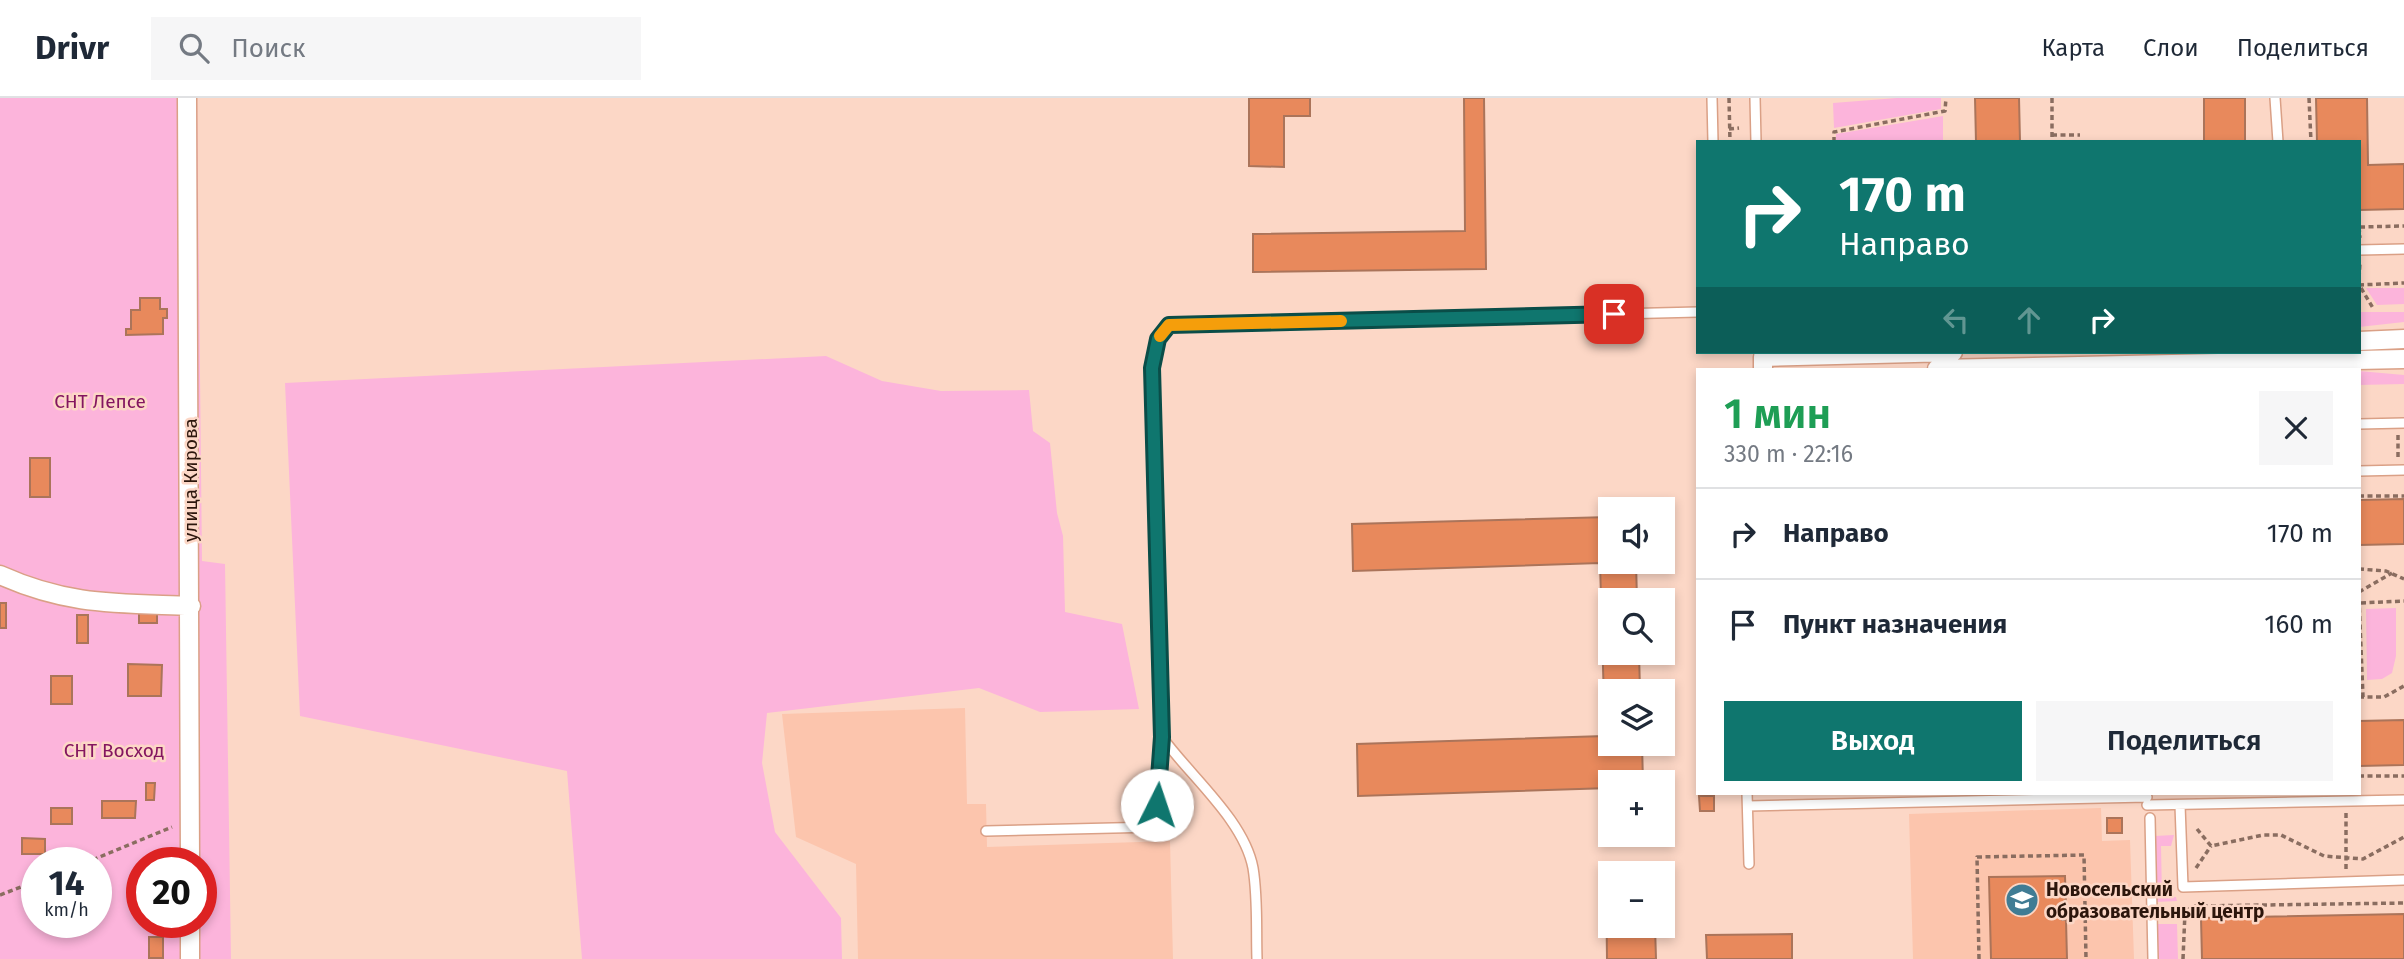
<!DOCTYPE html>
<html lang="ru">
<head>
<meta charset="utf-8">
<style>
	body { margin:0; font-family:"Fira Sans",sans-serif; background:#f6f6f7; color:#1f2937; height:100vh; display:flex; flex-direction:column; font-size:26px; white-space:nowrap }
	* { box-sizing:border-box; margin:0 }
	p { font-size:23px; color:#747a83 }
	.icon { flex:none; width:38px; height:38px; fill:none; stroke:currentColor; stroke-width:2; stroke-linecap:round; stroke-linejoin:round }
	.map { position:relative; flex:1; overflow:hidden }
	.drawer { position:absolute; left:1696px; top:270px; width:665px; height:427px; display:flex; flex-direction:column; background:#fff; border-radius:0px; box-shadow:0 4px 10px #0003 }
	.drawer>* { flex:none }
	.guide { position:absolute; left:1696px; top:42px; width:665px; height:214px; border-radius:0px; box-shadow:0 4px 10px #0003; background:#0f766e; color:#fff; overflow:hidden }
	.fabs { position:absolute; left:1598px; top:399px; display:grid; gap:14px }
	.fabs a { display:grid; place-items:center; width:77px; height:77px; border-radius:0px; background:#fff; box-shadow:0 4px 10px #0003; font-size:35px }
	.speed { position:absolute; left:21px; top:749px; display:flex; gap:14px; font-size:35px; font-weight:700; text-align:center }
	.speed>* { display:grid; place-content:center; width:91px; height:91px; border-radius:50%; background:#fff; box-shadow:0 4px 10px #0003; line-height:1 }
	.speed small { font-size:18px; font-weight:400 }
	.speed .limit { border:10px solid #d22; background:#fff; color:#111 }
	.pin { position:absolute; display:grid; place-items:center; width:60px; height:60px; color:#fff; margin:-30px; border-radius:14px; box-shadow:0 4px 10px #0006 }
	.me { position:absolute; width:77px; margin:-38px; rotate:4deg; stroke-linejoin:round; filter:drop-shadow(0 0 5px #0008) }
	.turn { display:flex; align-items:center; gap:24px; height:147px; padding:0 28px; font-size:32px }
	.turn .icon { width:91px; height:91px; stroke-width:2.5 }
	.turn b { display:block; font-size:49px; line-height:60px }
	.lanes { display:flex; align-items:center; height:66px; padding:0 28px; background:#0003; justify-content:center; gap:35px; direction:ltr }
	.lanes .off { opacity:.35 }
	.round { display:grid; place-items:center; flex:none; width:74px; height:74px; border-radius:0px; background:#f6f6f7 }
	.head { display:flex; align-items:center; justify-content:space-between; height:119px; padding:0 28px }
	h1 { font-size:42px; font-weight:600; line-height:52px; color:#1e9e55 }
	.button { display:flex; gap:14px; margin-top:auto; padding:14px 28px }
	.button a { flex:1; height:80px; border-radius:0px; background:#0f766e; color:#fff; font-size:28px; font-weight:600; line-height:80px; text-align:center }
	.button a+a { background:#f6f6f7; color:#1f2937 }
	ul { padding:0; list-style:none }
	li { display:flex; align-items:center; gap:21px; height:91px; padding:0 28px; border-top:2px solid #e0e1e3 }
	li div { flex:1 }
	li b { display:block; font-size:26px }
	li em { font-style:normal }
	header { display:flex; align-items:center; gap:42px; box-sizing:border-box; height:98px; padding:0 35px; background:#fff; border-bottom:2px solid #e0e1e3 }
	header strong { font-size:33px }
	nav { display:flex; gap:38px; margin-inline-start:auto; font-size:24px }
	.search { width:490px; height:63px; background:#f6f6f7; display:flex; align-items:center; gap:18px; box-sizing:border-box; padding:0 24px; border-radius:0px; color:#747a83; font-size:26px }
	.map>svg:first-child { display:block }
	.built { fill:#fcc5ad }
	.green { fill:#fcb4db; fill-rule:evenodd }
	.building { fill:#e8895c; stroke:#ab745a; stroke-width:2 }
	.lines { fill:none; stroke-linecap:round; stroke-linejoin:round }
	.lane-casing { stroke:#daa086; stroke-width:12 }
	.street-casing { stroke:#daa086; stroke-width:21 }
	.path { stroke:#8a6d60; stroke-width:3.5; stroke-dasharray:5 3.5; stroke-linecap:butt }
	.lane { stroke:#fff; stroke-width:9 }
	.street { stroke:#fff; stroke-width:18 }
	.route-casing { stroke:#0a4d48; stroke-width:18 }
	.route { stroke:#0f766e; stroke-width:12 }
	.slow { stroke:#f59e0b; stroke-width:12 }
	.labels { text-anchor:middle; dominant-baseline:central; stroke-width:5; stroke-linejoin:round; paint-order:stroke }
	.park-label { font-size:19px; fill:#841560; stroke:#fcd7c6 }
	.street-label { font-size:19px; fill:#2c160c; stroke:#fcd7c6 }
	.poi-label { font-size:19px; font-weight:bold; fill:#2c160c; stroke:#fcd7c6; text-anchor:start }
</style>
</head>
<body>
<header>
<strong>Drivr</strong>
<div class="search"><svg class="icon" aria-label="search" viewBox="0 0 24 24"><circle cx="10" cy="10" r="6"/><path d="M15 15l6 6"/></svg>Поиск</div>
<nav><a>Карта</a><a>Слои</a><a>Поделиться</a></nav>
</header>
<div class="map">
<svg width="2404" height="861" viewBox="0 0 2404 861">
	<rect width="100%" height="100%" fill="#fcd7c6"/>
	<path class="built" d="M965,610L967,706H986L987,749L1170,743L1173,861H858L856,766L796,739L782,616Z
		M2101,710L2102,743L2130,742L2134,861H1913L1909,716Z"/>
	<path class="green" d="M0,0H197L202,463L225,466L231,861H0ZM37,765H96V824H37ZM142,765H201V824H142Z
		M1897,0H1941V11L1834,30L1833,5Z
		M1943,18V44H1836V36Z
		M2366,190H2404V206L2377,207Z
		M2359,214H2404V224L2359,229Z
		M826,258L882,283L941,293L1029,292L1033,333L1050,345L1057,415L1063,438L1065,514L1122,526L1139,611L1040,614L979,590L767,615L762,665L775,734L841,820L842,861H582L567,673L300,618L285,285Z
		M2359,273L2404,277V286L2359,287Z
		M2396,510V558L2392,575L2382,581L2367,582L2366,511Z
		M2174,737L2171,748H2161L2162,799H2176L2177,803L2156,804L2155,738Z
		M2158,826H2177L2178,861H2158Z"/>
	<path class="building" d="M1249,0H1310V18H1284V69L1249,68Z
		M1464,0H1484L1486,171L1253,174V136L1465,133Z
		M1975,0H2019L2020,44H1976Z
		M2204,0H2245V44H2204Z
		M2316,0H2367L2368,67L2404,66V111L2359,112V44H2317Z
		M140,200H160V211H167V220H163V236L126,237V231H131V212H140Z
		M30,360H50V399H30Z
		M2404,401V446L2359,447V402Z
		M1610,419V464H1636L1637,502H1610V555H1639L1640,593H1610V646H1642L1643,684H1610V690L1358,698L1357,646L1605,638L1600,465L1353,473L1352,426Z
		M0,505H6V530H0Z
		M139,512L157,513V525H139Z
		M77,517H88V545H77Z
		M128,566L162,567L161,598H128Z
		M51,578H72V606H51Z
		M2404,622V667L2359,668V623Z
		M146,685H155L154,702H146Z
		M1699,698H1714V713H1700Z
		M102,703H136L135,720H102Z
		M51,710H72V726H51Z
		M2107,720H2122V735H2107Z
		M22,740L45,741V756H22Z
		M1654,774L1610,775V828H1655L1656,861H1607L1606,775Z
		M2065,778L2066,813L2062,814V822H2066L2067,861H1991L1989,779Z
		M2404,816V861H2202L2201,820Z
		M1792,836V861H1707L1706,837Z
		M149,839H163V860H149Z"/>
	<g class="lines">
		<defs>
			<path id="lane" d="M1712,0L1713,44
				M1755,0L1756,44
				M2275,0L2278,44
				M2359,152L2404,151
				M2359,326L2404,325
				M2359,373L2404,372
				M1162,639C1190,678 1244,722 1253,770C1258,800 1256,831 1257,861
				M1747,695L1749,766
				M2147,707L2404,702
				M2180,707L2183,789L2404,782
				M1748,708L2147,699
				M2150,720L2153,861
				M986,733L1156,729L1162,639L1152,270L1158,241L1169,227L1698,214"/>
			<path id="street" d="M187,0L190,765
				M2359,243L2404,241
				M1763,271V259L1953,254
				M1937,271L2404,261
				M0,477C69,508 117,505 191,508
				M190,861V824"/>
		</defs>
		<use href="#lane" class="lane-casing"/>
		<use href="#street" class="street-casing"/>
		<path class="path" d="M1729,0L1730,44
			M2052,0V44
			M2309,0L2311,44
			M1729,31L1739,30
			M2052,37H2080
			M1834,44V34L1945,13L1946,0
			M2359,129L2360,140
			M2360,129L2404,128
			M2359,180L2360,165
			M2359,187L2404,185
			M2361,190L2373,210
			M2398,337V361
			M2359,398H2404
			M2359,471L2386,473L2404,481
			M2359,494L2392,475
			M2359,501L2363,599
			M2361,505L2404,503
			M2359,599H2384L2404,588
			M2359,678H2404
			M2197,731L2211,748L2263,737H2281L2324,758L2363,761L2404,739
			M85,765L172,729
			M2196,770L2211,748
			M2346,771V715
			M0,797L37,783
			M2194,808L2404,805
			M2166,815L2185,814
			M1979,861L1977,759L2084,757L2086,861
			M2183,861L2185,814L2193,808"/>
		<use href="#lane" class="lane"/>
		<use href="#street" class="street"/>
	</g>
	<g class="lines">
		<defs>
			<path id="route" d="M1157,707L1162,639L1152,270L1158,241L1169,227L1614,216"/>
		</defs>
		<use href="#route" class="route-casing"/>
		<use href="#route" class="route"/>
		<path class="slow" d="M1160,238L1169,227L1341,223"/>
	</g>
	<defs>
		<symbol id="school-disc" viewBox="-11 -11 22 22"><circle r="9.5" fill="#407c94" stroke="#fcd7c6"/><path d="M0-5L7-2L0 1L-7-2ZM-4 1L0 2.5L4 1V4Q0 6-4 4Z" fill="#fff"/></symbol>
	</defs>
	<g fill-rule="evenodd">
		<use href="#school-disc" x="2003" y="783" width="38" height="38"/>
	</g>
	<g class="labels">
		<g class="park-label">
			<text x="100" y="303">СНТ Лепсе</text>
			<text x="114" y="652">СНТ Восход</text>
		</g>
		<g class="street-label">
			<text transform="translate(190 382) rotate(-90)">улица Кирова</text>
		</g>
		<g class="poi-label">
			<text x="2046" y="791">Новосельский<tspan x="2046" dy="22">образовательный центр</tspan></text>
		</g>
	</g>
</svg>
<div class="fabs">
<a><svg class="icon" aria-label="sound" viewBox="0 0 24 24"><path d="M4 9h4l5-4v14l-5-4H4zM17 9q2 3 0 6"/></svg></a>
<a><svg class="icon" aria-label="search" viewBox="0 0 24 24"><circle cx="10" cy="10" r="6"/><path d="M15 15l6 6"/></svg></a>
<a><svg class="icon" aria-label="layers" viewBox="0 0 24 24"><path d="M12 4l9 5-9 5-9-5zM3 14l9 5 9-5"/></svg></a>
<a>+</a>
<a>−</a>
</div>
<div class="speed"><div>14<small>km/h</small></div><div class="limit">20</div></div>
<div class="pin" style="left:1614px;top:216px;background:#d93025"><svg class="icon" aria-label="arrive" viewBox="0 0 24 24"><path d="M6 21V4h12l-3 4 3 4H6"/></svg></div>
<svg class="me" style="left:1157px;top:707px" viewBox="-20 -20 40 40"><circle r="19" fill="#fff"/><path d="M0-13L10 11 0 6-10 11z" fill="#0f766e"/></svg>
<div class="guide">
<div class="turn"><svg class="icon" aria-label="right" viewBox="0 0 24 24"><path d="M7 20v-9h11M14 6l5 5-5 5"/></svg><div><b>170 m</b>Направо</div></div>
<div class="lanes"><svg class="icon off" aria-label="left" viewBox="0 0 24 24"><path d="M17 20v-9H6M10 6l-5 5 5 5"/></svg><svg class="icon off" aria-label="ahead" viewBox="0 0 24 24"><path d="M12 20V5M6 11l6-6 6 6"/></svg><svg class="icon" aria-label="right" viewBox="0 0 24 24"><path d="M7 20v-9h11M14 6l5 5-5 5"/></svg></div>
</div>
<section class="drawer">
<div class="head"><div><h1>1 мин</h1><p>330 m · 22:16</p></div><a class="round"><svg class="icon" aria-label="close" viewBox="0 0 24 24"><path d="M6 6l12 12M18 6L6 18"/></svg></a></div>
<ul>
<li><svg class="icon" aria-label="right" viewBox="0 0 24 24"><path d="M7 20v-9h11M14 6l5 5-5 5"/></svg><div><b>Направо</b></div><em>170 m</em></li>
<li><svg class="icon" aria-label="arrive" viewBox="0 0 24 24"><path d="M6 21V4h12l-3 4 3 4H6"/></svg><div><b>Пункт назначения</b></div><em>160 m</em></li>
</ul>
<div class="button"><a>Выход</a><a>Поделиться</a></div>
</section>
</div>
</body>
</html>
